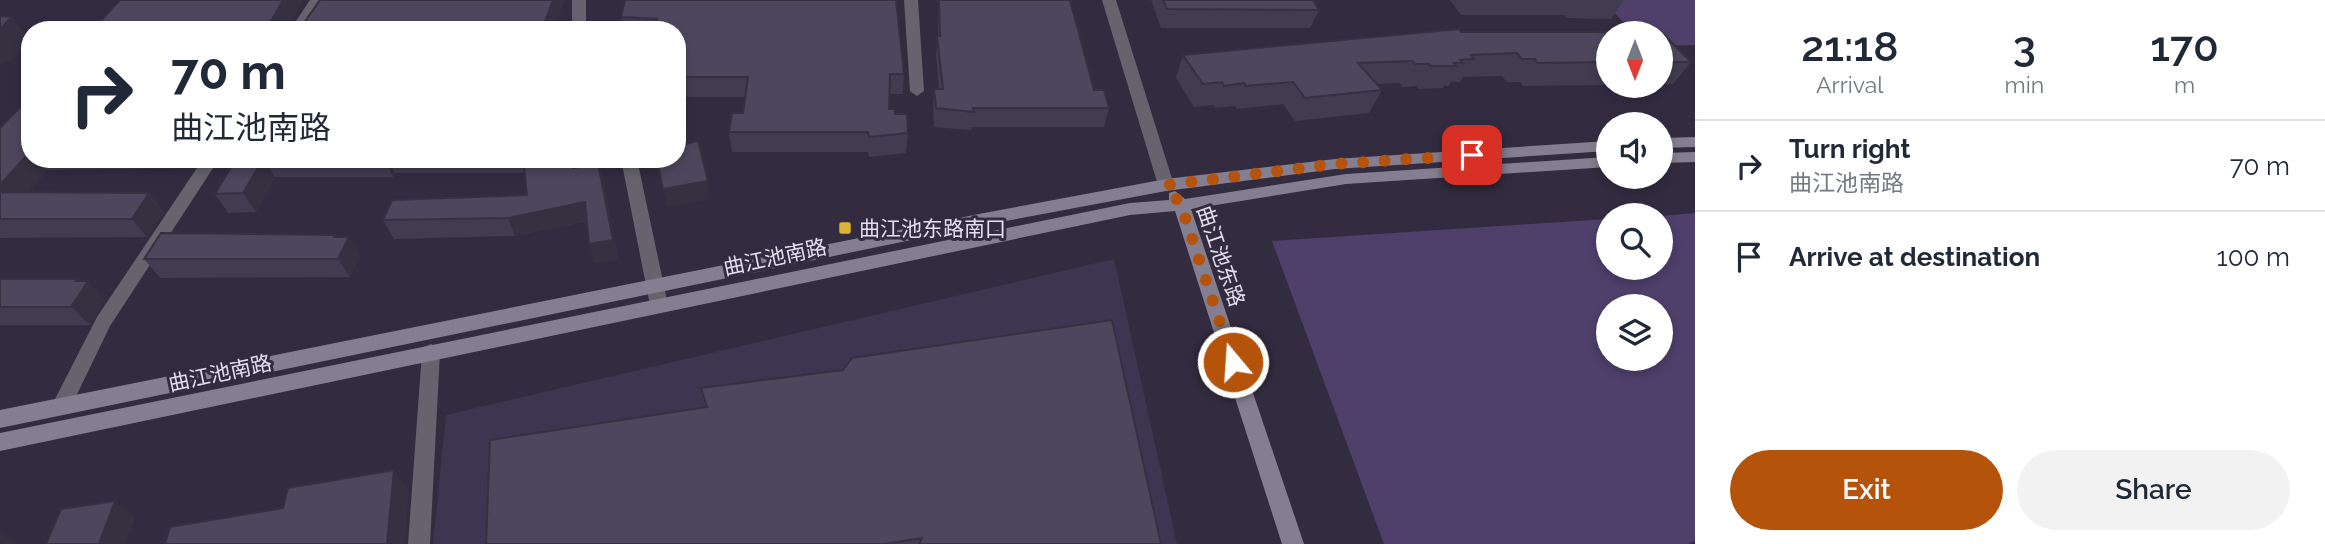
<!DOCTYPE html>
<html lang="en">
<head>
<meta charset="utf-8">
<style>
	body { margin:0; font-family:Raleway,"Noto Sans SC",sans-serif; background:#f2f2f3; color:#1f2937; height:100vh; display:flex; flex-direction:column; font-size:26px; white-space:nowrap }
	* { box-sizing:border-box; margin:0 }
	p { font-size:23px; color:#747a83 }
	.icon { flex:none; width:38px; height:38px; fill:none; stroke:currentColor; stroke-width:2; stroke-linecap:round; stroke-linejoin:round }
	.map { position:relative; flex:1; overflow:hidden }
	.drawer { display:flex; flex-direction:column; background:#fff; width:630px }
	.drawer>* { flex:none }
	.guide { position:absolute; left:21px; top:21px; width:665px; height:147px; border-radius:28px; box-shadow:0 4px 10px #0003; background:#fff; color:#1f2937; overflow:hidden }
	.needle { width:46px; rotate:180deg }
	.tools { position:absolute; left:1596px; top:21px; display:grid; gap:14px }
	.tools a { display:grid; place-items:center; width:77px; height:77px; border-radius:50%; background:#fff; box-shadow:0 4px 10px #0003; font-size:35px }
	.pin { position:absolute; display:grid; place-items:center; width:60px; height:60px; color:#fff; margin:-30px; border-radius:14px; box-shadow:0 4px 10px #0006 }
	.me { position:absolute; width:77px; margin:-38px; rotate:342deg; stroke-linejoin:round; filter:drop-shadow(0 0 5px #0008) }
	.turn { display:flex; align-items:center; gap:24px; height:147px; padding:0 35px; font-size:32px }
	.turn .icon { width:91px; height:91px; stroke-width:2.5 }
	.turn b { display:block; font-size:49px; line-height:60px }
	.eta { display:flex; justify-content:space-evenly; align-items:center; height:119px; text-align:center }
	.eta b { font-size:42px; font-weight:600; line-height:49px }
	.primary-button { display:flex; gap:14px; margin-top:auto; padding:14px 35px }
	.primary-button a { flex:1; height:80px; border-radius:42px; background:#b45309; color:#fff; font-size:28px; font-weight:600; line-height:80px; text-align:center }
	.primary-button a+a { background:#f2f2f3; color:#1f2937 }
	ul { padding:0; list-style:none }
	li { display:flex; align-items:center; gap:21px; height:91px; padding:0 35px; border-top:2px solid #e0e1e3 }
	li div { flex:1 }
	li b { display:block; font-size:26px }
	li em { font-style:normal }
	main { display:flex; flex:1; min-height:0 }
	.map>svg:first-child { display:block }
	.built { fill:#3e3550 }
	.green { fill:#4f3f6b; fill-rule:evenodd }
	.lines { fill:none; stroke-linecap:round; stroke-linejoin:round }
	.minor { fill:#66636e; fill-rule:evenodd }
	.secondary { fill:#847f90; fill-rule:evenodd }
	.wall { fill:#423c50 }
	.shaded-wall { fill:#363141 }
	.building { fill:#4d465d; stroke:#363141; stroke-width:2 }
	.route { stroke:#b45309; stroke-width:12; stroke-dasharray:0 21.6 }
	.poi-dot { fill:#dbb233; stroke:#332c41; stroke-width:2.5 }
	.labels { text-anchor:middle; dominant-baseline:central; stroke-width:6; stroke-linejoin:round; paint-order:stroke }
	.poi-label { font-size:21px; fill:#e2deec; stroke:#332c41; text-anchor:start }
	.street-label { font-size:21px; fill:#e2deec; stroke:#332c41 }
</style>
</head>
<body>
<main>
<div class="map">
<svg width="1695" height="544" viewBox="0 0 1695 544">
	<rect width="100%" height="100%" fill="#332c41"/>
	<path class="built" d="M1114,259L1177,544H433L446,415Z"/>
	<path class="green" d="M1602,0H1695V45L1661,46V33H1634Z
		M1695,213V541L1688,544H1384L1272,241L1608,219V268H1661V216ZM1608,306H1661V359H1608Z"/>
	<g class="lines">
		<path class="minor" d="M310,0H324L304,30H290Z
			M572,0H586V30H572Z
			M904,0H918L924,91L917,96L910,91Z
			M1102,0H1116L1174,185L1172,189H1160L1158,185Z
			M203,159H219L110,326L68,413L61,415L54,413L51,407L97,317Z
			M621,159H637L668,305L665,310H653L650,305Z
			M431,344L438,347L440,352L430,544H408L422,352L424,347Z"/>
		<path class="secondary" d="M1695,137V147L1661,148V138Z
			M1608,141V151L1335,169L1166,191L984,225L0,428V410L984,213L1166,179L1335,159Z
			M1695,152V162L1661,163V153Z
			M1608,157V167L1346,184L1191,209L1304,544H1282L1175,211L1130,215L0,451V433L1130,203L1169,200V193L1175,191L1185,199L1346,174Z"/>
	</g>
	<path class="wall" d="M625,0L904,74L903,94H890L889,109L895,114L908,133L906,153L869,157L868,152H732L729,132L743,113L745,97H677V30H624L621,17Z
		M938,0H1070L1094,90L1109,108L1104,127H972L971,130L934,127L933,108L934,89H939L936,55L938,36Z
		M1151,0H1313L1319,10L1310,28H1161Z
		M1450,0H1624L1611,19L1567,18L1564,15H1461Z
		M1459,29L1461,32H1661L1691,62L1673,84H1661V33H1608V85L1523,86L1520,82H1507L1502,76L1463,77L1460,82H1451L1449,86H1444L1443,88L1418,89L1416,86L1402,87L1400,83L1376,84L1382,90L1369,113L1295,121L1283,104L1237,109L1235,106L1215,108L1213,105L1194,107L1176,78L1183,55Z
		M0,128L30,159H202L194,168L47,170L28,192L149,193L164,212L147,237L0,238Z
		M222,159H587L585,166L603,182L618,259L594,263L587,221L515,236L394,239L383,220L527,195L524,173H395L393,177H275L256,212L228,213L215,194L229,170Z
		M335,235L360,256L350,277L160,278L144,259Z
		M0,279L81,281L105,300L90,325H0Z
		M701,388L1161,544H486L705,407Z"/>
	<path class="shaded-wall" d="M283,0H303L287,30H266Z
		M553,0H565L554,30H542Z
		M12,17L30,39V41L11,61L0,65V29Z
		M686,120L689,138V161L686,144Z
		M30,152V159H37L47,170L12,211L0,199V185Z
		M187,159H202L194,168Z
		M263,159L275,177L256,212L243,193Z
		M384,159H388L395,173L393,177Z
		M577,159H587L580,187L574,168Z
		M598,163L603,182L618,259L594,263L589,244Z
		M708,181L710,199L667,207L663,189Z
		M149,193L164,212L147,237L132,219Z
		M585,202L590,220L515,236L508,218Z
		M335,235L343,248L349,237L360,256L350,277L338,259L334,237Z
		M78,279L85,286L88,281L105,300L90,325L71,307L76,281Z
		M394,470L409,491L405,544H387Z
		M115,501L135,517L126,544H99Z
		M2,534L18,544H0V535Z"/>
	<path class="building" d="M120,0H283L266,30H92Z
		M320,0H553L542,30H299Z
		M625,0H896L904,74H890L889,109H894L895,114H907L908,133L869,137L868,132H729L732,113H743L748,77H677V30H654L657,19L621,17Z
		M939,0H1070L1094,90H1104L1109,108H973L974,112L936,108L934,89H943L937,36H940Z
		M1163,0H1313L1319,10L1167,9Z
		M0,16L12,17L0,29Z
		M1459,29L1461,32H1661L1691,62H1661V33H1608V62L1538,63L1535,59H1522L1517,53L1471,55L1474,59L1460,60L1463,63H1454L1456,66H1431L1429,64H1415L1412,61L1358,63L1382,90L1305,98L1293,82L1246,86L1244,83L1224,86L1222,82L1203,84L1183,55Z
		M30,97V152L0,185V128Z
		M677,120H686V144L698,141L708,181L663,189L657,159H677Z
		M236,159H263L243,193L215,194Z
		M523,159H577L574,168L598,163L613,240L589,244L585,202L508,218L383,220L392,200L527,195Z
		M0,192L149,193L132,219H0Z
		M161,233L335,235L334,237H349L338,259H144Z
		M0,279H78L76,281H88L71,307H0Z
		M1112,320L1161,544H919L922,538L885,544H486L490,440L707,407L701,388L843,370L852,358Z
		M394,470L387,544H165L170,527L283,508L288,488Z
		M115,501L99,544H46L61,509Z"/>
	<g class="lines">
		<path class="route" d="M1233,362L1181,205L1166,185L1335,164L1472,155"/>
	</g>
	<rect class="poi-dot" x="838" y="221" width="14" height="14" rx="3.5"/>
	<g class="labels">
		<g class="poi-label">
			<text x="859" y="228">曲江池东路南口</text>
		</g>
		<g class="street-label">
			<text transform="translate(1221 256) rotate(71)">曲江池东路</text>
			<text transform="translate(775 257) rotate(-12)">曲江池南路</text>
			<text transform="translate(220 373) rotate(-12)">曲江池南路</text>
		</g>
	</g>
</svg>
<div class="tools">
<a><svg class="needle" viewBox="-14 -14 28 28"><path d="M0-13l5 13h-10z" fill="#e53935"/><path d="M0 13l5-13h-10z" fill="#747a83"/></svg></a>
<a><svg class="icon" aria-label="sound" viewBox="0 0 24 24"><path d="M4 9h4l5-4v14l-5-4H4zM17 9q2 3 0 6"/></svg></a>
<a><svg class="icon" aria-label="search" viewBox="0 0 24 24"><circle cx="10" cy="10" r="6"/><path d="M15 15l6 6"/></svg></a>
<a><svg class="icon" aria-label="layers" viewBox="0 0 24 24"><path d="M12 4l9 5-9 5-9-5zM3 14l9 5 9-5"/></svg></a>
</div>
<div class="pin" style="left:1472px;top:155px;background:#d93025"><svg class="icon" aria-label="arrive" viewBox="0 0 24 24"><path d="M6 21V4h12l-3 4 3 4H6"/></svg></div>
<svg class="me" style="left:1233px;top:362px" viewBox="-20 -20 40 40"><circle r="17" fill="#b45309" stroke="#fff" stroke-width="3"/><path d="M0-11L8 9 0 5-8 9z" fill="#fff"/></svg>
<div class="guide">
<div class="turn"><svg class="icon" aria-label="right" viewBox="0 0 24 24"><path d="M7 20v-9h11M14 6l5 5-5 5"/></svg><div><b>70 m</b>曲江池南路</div></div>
</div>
</div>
<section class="drawer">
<div class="eta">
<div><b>21:18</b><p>Arrival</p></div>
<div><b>3</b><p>min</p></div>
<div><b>170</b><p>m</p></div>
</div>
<ul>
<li><svg class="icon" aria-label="right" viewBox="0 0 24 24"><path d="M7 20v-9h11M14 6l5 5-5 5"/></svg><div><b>Turn right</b><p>曲江池南路</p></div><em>70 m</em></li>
<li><svg class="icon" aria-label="arrive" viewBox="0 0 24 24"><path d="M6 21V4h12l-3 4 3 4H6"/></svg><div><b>Arrive at destination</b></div><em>100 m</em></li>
</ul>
<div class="primary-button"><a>Exit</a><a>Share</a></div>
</section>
</main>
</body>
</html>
